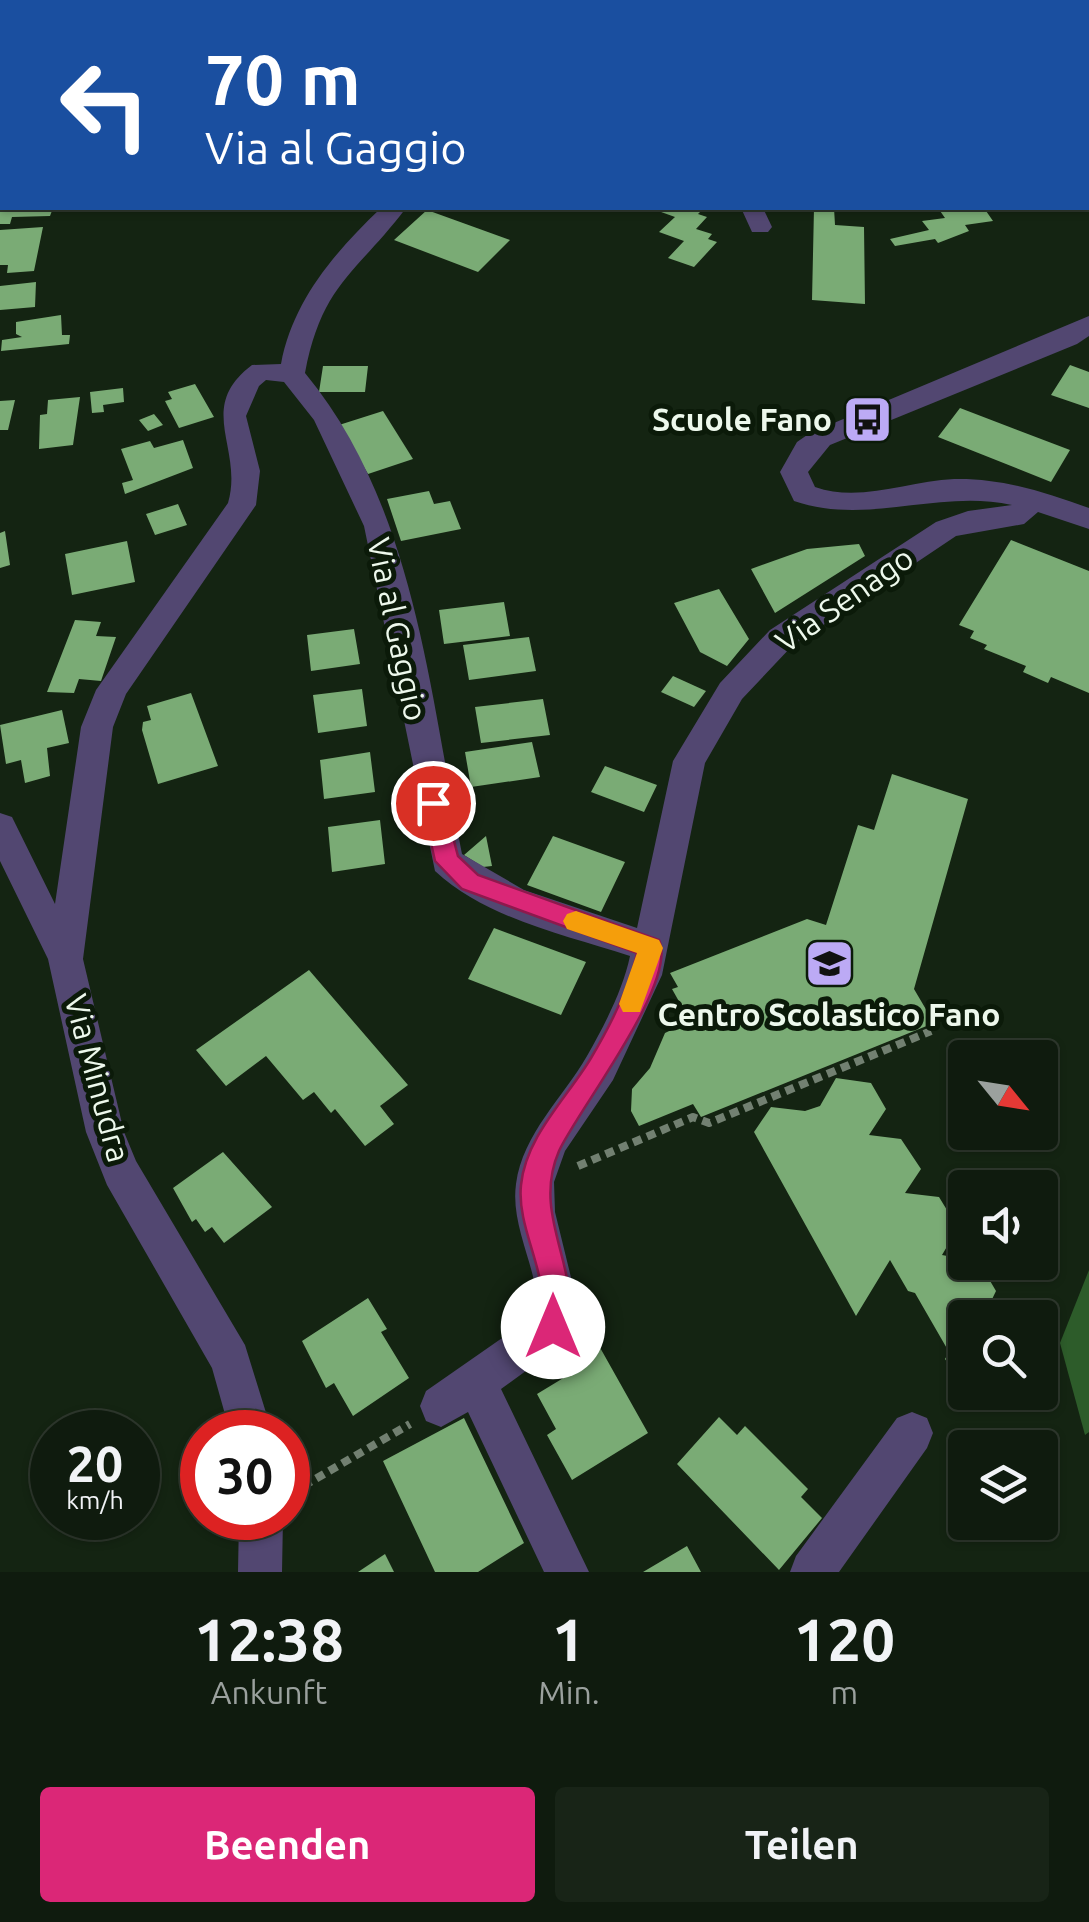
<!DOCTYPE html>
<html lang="de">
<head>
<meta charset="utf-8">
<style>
	body { margin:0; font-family:Ubuntu,sans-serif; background:#182417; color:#f1f3f6; height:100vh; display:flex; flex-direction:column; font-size:38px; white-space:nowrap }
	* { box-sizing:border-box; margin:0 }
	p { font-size:32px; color:#9ba19e }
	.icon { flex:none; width:55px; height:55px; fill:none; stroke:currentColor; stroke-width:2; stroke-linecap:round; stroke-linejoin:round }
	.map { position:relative; height:1572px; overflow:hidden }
	.details { display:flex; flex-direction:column; background:#0f1b0e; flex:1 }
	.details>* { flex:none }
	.top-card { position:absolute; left:0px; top:0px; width:1090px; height:210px; box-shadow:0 2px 8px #0004,0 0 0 2px #2f392e; background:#1a4fa0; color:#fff; overflow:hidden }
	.needle { width:65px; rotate:120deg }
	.buttons { position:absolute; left:948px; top:1040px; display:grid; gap:20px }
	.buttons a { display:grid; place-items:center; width:110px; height:110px; border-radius:10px; background:#0f1b0e; box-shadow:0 2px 8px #0004,0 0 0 2px #2f392e; font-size:50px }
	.speed { position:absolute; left:30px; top:1410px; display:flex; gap:20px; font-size:50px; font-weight:700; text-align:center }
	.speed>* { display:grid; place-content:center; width:130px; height:130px; border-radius:50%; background:#0f1b0e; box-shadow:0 2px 8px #0004,0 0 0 2px #2f392e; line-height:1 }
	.speed small { font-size:25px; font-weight:400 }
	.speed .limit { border:15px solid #d22; background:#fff; color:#111 }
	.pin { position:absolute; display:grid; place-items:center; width:85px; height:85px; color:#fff; margin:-42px; border:5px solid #fff; border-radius:50%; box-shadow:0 2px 10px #0007 }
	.me { position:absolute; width:110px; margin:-55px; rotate:0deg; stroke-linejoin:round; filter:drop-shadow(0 0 8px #0008) }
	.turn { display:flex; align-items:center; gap:35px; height:210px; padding:0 40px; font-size:45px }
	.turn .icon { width:130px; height:130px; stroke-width:2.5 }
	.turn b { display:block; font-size:70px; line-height:85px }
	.eta { display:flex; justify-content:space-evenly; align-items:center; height:170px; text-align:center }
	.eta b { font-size:60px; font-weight:600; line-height:70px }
	.primary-button { display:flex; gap:20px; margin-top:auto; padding:20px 40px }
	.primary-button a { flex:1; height:115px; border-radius:10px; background:#db2777; color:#fff; font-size:40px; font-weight:600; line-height:115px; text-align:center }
	.primary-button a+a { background:#182417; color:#f1f3f6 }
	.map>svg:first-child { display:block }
	.forest { fill:#2d5c2a }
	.building { fill:#7aab75 }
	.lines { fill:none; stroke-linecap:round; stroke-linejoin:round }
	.path { stroke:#728071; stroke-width:8; stroke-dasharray:9 6; stroke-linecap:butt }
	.minor { fill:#524771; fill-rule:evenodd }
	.route { fill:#db2777; stroke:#8e194d; stroke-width:2.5 }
	.slow { fill:#f59e0b }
	.labels { text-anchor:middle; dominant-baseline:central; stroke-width:10; stroke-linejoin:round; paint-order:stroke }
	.poi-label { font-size:32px; font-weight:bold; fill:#edf8ec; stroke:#0b1a09; text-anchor:end }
	.street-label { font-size:32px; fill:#edf8ec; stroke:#0b1a09 }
</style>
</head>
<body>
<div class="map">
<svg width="1089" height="1572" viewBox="0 0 1089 1572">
	<rect width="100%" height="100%" fill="#142412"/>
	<path class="forest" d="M1089,1270V1432L1085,1435L1060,1343Z"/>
	<path class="building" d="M0,208H53L50,216L12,217L10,224H0Z
		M650,208L702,210L698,214L707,217L696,229L712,234L708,239L717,242L694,267L668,258L684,241L659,232L675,217Z
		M814,208H834L835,225L864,227L865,304L812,300Z
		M938,208H984L993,221L965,225L969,231L938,243L935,239L895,246L890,239L929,230L922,221L945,218Z
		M427,210L510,240L478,272L394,240Z
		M43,227L34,271L7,273L8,265H0V230Z
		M36,282L35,307L0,310V286Z
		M61,315L62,335H70L69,344L1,351L2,340L22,337L16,334V322Z
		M1070,365L1089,372V408L1051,395Z
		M323,366H368L365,392H319Z
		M195,384L214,417L179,428L165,401L172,399L168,392Z
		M123,388L124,402L103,405L104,412L92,413L90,392Z
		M80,397L73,445L39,449L40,415L47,414L48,400Z
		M15,400L8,430H0V401Z
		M960,408L1070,450L1051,482L938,437Z
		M383,411L413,459L368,474L339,425Z
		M154,414L163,425L148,431L139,420Z
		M183,440L193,468L125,494L122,483L133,480L121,449L150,441L154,448Z
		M429,491L434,504L450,501L461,529L401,541L387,499Z
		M178,504L187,525L155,535L146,514Z
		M5,531L10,565L0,568V533Z
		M1011,540L1089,571V693L1051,677L1048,683L1023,672L1026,666L984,649L987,645L970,638L974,631L959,625Z
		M127,541L135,582L72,595L65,554Z
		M859,544L865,556L775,613L751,569L807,549Z
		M719,589L749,639L727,666L700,652L674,603Z
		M504,602L510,636L444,644L439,610Z
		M75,620L101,622L96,636L116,637L101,681L79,679L74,693L47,692Z
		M354,629L360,664L311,671L307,635Z
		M529,637L536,671L469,680L463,645Z
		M673,676L706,691L694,707L661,692Z
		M362,689L367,726L318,733L313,695Z
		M191,693L218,766L158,784L142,730L143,722L151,720L147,706Z
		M543,699L550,735L481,743L475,707Z
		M62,710L69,743L47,748L50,776L25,783L21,760L6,764L0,725Z
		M532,742L540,777L471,787L465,752Z
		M370,752L375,792L324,799L320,760Z
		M605,766L657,785L644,812L591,792Z
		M892,774L968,799L914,989L934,1023L701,1117L693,1104L639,1126L631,1111L632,1089L650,1068L665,1033L690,1021L672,989L678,987L670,973L807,919L826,925L858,825L874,830Z
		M380,820L385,864L332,872L328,827Z
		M486,836L492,866L483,867L464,855Z
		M553,836L625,862L601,912L527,885Z
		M494,928L586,962L561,1015L468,979Z
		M309,970L408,1085L380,1106L394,1124L365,1146L335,1109L331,1113L314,1092L303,1100L266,1056L226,1086L196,1050Z
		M836,1078L871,1083L886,1109L869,1135L901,1139L921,1169L905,1193L939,1197L958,1228L942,1255L979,1262L996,1291L983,1318H965V1370L952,1369L945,1359L949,1352L915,1293L908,1291L890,1260L856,1316L754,1132L771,1107L805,1111L820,1106Z
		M223,1152L272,1207L224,1243L212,1227L205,1232L196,1219L192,1222L173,1188Z
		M368,1298L387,1329L381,1332L409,1378L353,1416L334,1383L326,1388L302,1341Z
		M598,1344L648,1433L572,1480L547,1435L556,1429L537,1394L565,1377L559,1367Z
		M719,1417L737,1435L745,1426L808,1489L801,1497L822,1518L779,1570L677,1464Z
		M464,1418L524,1543L478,1572H435L383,1461Z
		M687,1546L701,1572H643Z
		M385,1554L394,1572H358Z"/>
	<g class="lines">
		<path class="path" d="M578,1166L693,1117L709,1123L931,1031
			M288,1486L305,1485L410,1424"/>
		<path class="minor" d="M69,0H90L91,2H71Z
			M1089,81V95L1088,96V82Z
			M2,174V195L0,196V175Z
			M381,208H406C357,273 322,283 305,373C415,506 429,690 462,854L524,890L637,928L673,761L720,683L770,630L936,522L968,511L1012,505C938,489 867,526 794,501L780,472L797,442L810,433L1089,316V336L1077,344L830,445L808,472L815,487C860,503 908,481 954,479C1003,478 1044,492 1089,508V529L1038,512L1024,524L956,536L792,646L742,699L705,763L662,975L613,1080L565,1151L554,1182L555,1212L579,1310L573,1327L567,1341L501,1389L589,1572H544L468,1412L441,1427L426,1421L420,1406L426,1391L538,1313C539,1270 510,1228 516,1184C523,1133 563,1098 587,1056C604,1026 623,990 630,956C565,935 487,919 435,871L364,526L314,420L284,382L266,380L259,386L246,416L260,471L256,505L126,694L113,727L83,959L124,1132L136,1161L245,1345L272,1432H230L212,1368L107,1185L86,1132L48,959L0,861V813L12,817L55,904L81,727L96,690L228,503C244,448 195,408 252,365L281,364C293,300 335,252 381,208Z
			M741,208H763L772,227L768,232H752Z
			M912,1412L927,1418L933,1433L927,1448L839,1572H790L796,1556L897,1418Z
			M239,1518H283L282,1572H238Z"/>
	</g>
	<path class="route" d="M433,794L444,803L458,856L478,875L659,940C679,982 577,1111 559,1151C529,1220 589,1276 563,1337L553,1341L543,1337L539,1327C555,1283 516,1232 521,1185C526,1136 567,1098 591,1058C610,1026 629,990 637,953L462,889L435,861L422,803Z"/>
	<path class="slow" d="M576,911L659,940L663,948L640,1012H623L619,1004L637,953L567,929L563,921L567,914Z"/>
	<defs>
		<symbol id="bus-square" viewBox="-11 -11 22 22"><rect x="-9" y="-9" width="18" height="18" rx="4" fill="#bcaaf5" stroke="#0b1a09"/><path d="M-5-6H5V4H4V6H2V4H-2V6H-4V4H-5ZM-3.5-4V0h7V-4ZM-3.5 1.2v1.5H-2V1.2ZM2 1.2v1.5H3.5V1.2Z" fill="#111"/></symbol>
		<symbol id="school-square" viewBox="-11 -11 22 22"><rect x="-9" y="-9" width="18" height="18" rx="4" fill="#bcaaf5" stroke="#0b1a09"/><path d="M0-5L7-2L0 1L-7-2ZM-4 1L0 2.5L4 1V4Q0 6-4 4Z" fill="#111"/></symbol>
	</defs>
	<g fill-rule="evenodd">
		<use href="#bus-square" x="840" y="392" width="55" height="55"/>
		<use href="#school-square" x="802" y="936" width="55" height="55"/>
	</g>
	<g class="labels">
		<g class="poi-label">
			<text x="832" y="419">Scuole Fano</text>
			<text x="829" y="1014" text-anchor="middle">Centro Scolastico Fano</text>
		</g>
		<g class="street-label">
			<text transform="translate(844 599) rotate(-35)">Via Senago</text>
			<text transform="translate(398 629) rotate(78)">Via al Gaggio</text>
			<text transform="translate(98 1078) rotate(75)">Via Minudra</text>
		</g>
	</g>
</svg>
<div class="buttons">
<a><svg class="needle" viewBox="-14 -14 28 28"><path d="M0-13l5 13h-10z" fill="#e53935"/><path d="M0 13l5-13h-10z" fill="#9ba19e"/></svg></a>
<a><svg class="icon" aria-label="sound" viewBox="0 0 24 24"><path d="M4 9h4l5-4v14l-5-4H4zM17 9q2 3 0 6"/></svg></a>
<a><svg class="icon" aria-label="search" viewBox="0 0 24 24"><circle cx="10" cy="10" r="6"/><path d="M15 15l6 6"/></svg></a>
<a><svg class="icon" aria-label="layers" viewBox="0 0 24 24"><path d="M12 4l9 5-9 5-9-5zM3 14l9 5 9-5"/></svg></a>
</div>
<div class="speed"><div>20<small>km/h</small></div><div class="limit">30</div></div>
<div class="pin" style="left:433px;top:803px;background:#d93025"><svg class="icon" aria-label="arrive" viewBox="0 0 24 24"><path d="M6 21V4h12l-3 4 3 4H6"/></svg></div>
<svg class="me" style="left:553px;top:1327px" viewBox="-20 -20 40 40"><circle r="19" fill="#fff"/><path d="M0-13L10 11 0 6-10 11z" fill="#db2777"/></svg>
<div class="top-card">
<div class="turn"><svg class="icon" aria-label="left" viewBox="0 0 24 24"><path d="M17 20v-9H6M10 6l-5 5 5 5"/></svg><div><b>70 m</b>Via al Gaggio</div></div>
</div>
</div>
<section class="details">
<div class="eta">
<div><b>12:38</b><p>Ankunft</p></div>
<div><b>1</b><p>Min.</p></div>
<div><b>120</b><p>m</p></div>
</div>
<div class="primary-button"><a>Beenden</a><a>Teilen</a></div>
</section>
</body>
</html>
